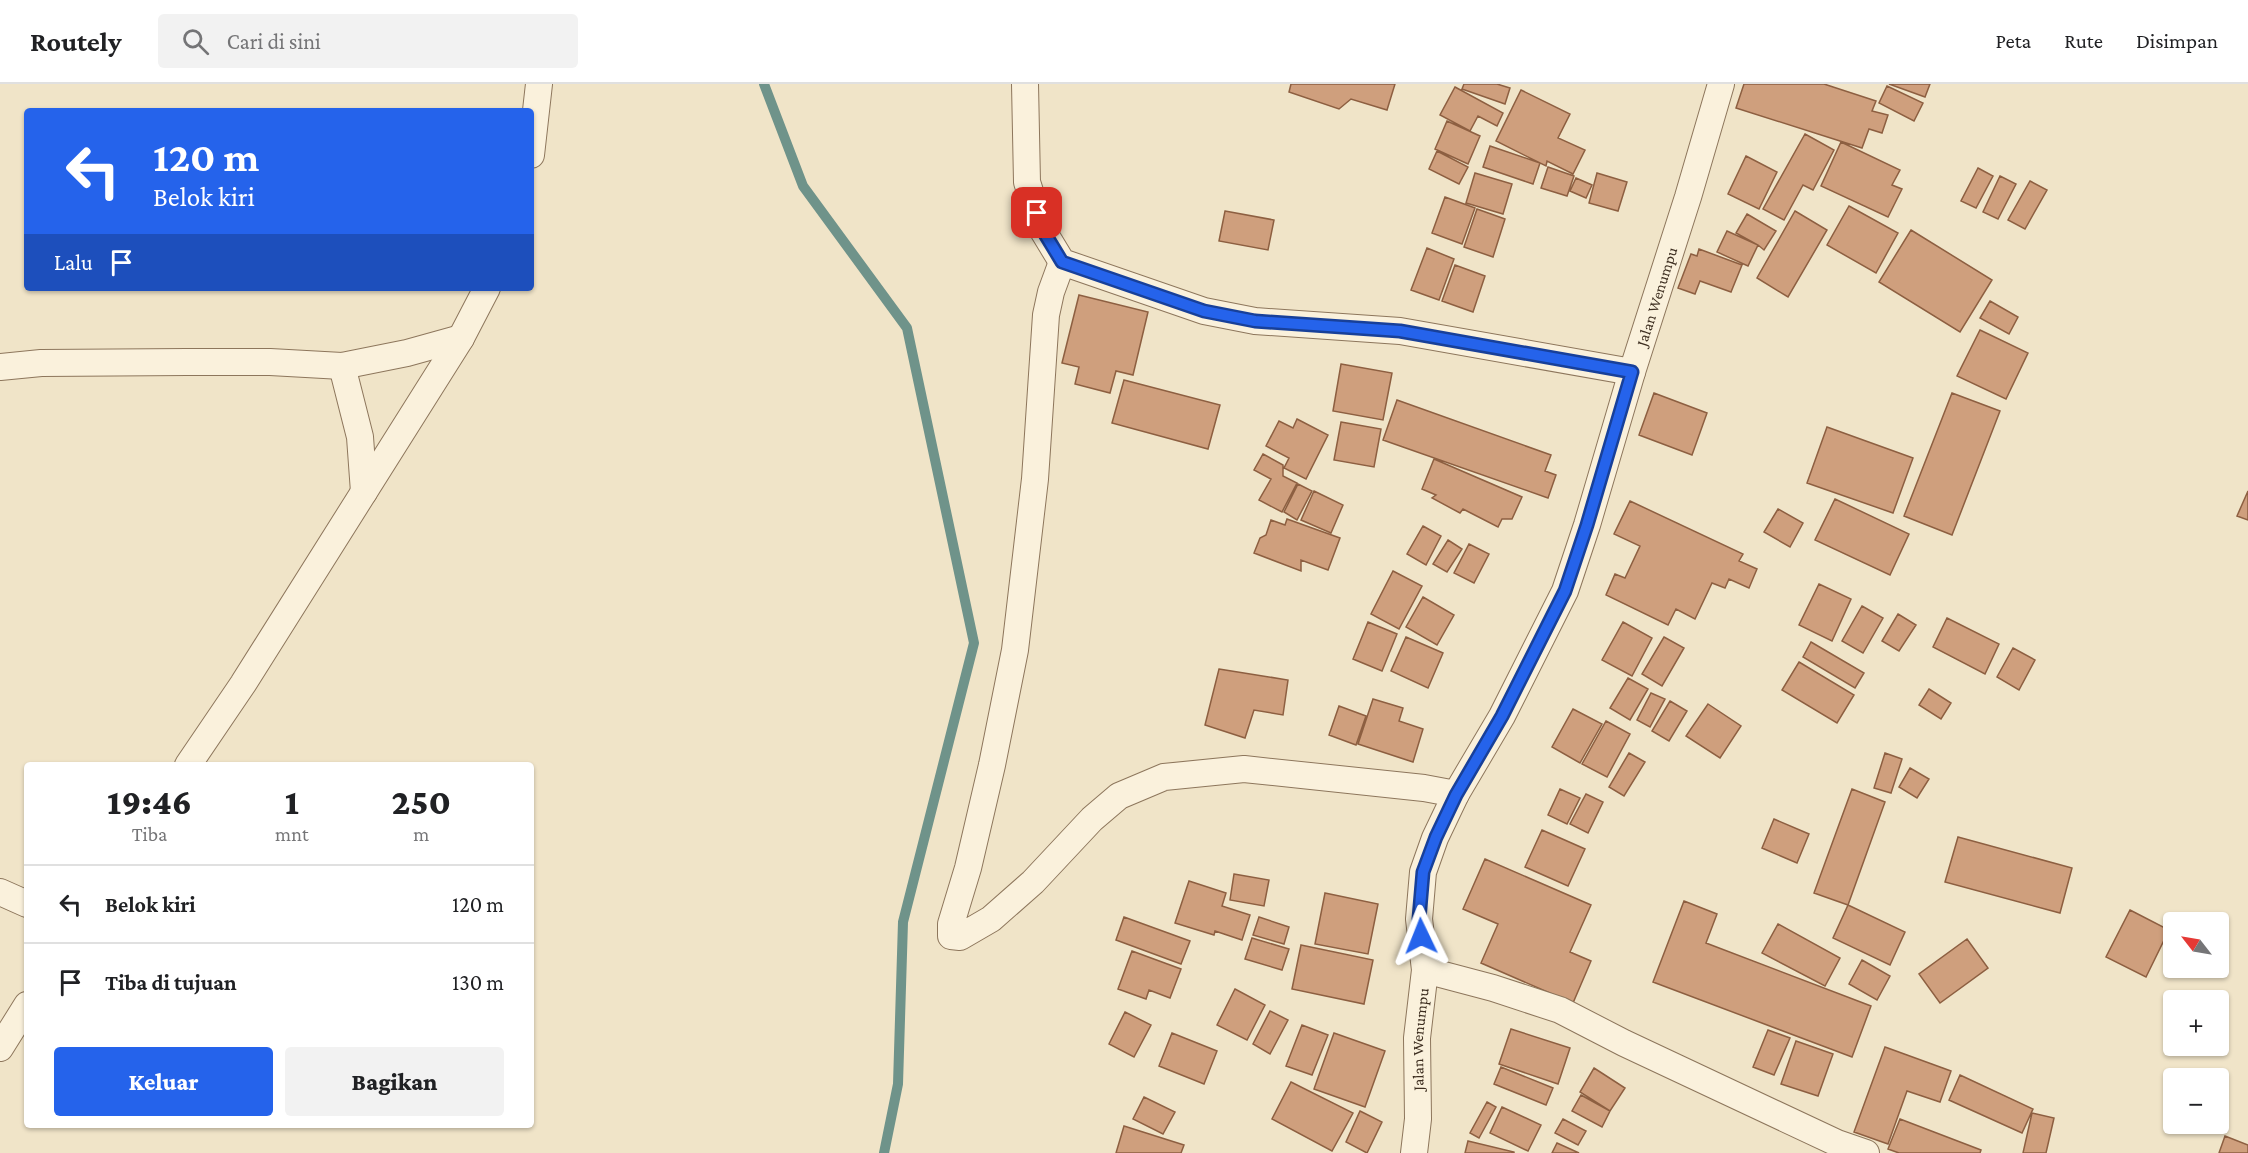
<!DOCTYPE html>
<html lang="id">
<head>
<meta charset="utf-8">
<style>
	body { margin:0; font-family:"Crimson Pro",serif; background:#f2f2f2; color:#202124; height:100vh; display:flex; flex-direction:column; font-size:22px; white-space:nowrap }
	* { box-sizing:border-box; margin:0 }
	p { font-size:20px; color:#757577 }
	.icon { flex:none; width:33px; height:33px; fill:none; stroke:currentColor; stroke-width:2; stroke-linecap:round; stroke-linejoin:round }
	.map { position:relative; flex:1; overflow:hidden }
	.drawer { position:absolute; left:24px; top:678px; width:510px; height:366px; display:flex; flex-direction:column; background:#fff; border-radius:6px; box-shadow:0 2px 4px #0004 }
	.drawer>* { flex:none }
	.banner { position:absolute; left:24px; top:24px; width:510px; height:183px; border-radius:6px; box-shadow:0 2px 4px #0004; background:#2563eb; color:#fff; overflow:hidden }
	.needle { width:39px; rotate:301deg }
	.controls { position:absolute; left:2163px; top:828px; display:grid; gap:12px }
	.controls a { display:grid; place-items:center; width:66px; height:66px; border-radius:6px; background:#fff; box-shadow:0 2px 4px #0004; font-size:30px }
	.pin { position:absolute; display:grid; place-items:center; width:51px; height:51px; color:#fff; margin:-26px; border-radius:12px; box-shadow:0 3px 9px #0006 }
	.me { position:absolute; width:66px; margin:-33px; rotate:358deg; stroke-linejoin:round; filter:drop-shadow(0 0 4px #0008) }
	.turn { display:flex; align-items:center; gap:21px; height:126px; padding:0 30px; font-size:27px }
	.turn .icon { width:78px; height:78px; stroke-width:2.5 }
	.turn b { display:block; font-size:42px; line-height:51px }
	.then { display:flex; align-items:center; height:57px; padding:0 30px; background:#0003; gap:12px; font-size:22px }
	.eta { display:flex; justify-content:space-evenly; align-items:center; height:102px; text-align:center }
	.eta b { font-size:36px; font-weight:800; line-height:42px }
	.cta { display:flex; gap:12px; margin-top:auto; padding:12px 30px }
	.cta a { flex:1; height:69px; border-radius:6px; background:#2563eb; color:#fff; font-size:24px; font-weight:800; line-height:69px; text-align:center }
	.cta a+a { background:#f2f2f2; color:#202124 }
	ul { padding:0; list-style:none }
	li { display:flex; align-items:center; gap:18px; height:78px; padding:0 30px; border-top:2px solid #e0e0e0 }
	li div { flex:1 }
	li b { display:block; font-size:22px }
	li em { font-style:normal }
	header { display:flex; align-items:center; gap:36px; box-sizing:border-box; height:84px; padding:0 30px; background:#fff; border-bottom:2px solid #e0e0e0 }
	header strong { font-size:28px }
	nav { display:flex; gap:33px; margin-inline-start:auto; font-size:21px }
	.search { width:420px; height:54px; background:#f2f2f2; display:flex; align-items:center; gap:15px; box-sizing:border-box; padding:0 21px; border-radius:6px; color:#757577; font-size:22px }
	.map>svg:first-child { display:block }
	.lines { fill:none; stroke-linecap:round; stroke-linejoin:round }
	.stream { stroke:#6f938a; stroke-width:10 }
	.building { fill:#cf9f7d; stroke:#8d5f41; stroke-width:1.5 }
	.street-casing { stroke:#8d765c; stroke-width:28 }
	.street { stroke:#faf1dc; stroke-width:26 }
	.route-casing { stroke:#184099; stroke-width:15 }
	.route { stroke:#2563eb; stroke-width:10 }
	.labels { text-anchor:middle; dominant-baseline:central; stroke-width:6; stroke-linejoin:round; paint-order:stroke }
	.street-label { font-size:16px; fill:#3d2e20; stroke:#f7eed8 }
</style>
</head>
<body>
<header>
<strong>Routely</strong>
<div class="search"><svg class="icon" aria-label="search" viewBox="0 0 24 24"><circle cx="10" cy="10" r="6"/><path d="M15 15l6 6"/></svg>Cari di sini</div>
<nav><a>Peta</a><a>Rute</a><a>Disimpan</a></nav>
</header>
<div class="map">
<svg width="2248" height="1069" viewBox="0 0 2248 1069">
	<rect width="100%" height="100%" fill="#f0e4c8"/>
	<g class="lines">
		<path class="stream" d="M764,0L803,102L907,244L974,559L903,838L898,1000L884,1069"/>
	</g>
	<path class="building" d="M1291,0H1395L1387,26L1351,15L1339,25L1289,8Z
		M1464,0H1497L1510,4L1505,20L1462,5Z
		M1744,0H1824L1876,17L1872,27L1888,31L1882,49L1869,45L1862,64L1736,24Z
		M1889,0H1930L1925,13Z
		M1887,2L1923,19L1914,37L1879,19Z
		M1455,3L1503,29L1497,42L1478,32L1470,47L1440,31Z
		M1521,6L1570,30L1558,54L1585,66L1573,90L1547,77L1546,82L1496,57Z
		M1447,37L1480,52L1468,80L1435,65Z
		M1805,50L1834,66L1813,106L1803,101L1784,136L1763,125Z
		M1841,58L1900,86L1892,101L1902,105L1888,133L1821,102Z
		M1490,62L1540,79L1533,100L1483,83Z
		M1437,67L1468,83L1459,100L1429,85Z
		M1746,72L1777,88L1759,125L1728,110Z
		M1548,83L1574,92L1567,112L1541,104Z
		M1978,84L1993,92L1976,124L1961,117Z
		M1475,89L1512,100L1503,130L1466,119Z
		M1597,89L1627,98L1618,127L1589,119Z
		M2000,92L2016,100L1998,135L1983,128Z
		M1576,94L1592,101L1586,114L1570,107Z
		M2030,97L2047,106L2025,145L2008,136Z
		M1445,113L1475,124L1462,160L1432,149Z
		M1849,122L1898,149L1876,189L1827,161Z
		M1477,125L1505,135L1493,173L1464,163Z
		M1225,127L1274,136L1268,166L1219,157Z
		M1795,127L1827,146L1788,213L1757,194Z
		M1747,130L1776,147L1764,166L1758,161L1736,149Z
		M1911,146L1992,196L1960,248L1879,198Z
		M1727,147L1758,161L1748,182L1717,168Z
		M1427,164L1454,175L1439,216L1411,206Z
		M1699,165L1742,181L1731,208L1700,197L1695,210L1678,204L1691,170L1697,172Z
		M1455,181L1485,192L1473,228L1442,217Z
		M1079,211L1148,228L1133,291L1116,287L1110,309L1075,300L1079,283L1062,279Z
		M1990,217L2018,233L2009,250L1980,234Z
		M1980,246L2028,269L2006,315L1957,292Z
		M1341,280L1392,289L1383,336L1333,327Z
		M1124,296L1220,321L1208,365L1112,339Z
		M1654,309L1707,329L1692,371L1639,351Z
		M1952,309L2000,327L1952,451L1904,432Z
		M1397,316L1551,371L1545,387L1556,391L1548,414L1383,356Z
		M1297,335L1328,351L1306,395L1284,384L1289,374L1266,362L1279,337L1293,344Z
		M1341,338L1381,345L1374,383L1334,376Z
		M1827,343L1913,374L1893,429L1807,399Z
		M1263,370L1283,381V392L1297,399L1282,428L1259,416L1271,395L1254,386Z
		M1434,375L1522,413L1512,435H1502L1498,443L1463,425L1460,429L1432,414L1436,411L1422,405Z
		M1298,400L1312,407L1297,436L1284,428Z
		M1314,407L1343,421L1331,449L1301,436Z
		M2248,407V436L2237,432Z
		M1835,415L1909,450L1890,491L1815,456Z
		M1630,417L1743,470L1739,477L1757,485L1749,504L1729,495L1725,504L1712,499L1695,535L1676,525L1668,541L1606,511L1615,490L1625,494L1640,462L1614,450Z
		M1778,425L1803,439L1790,463L1764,448Z
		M1287,435L1340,454L1328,486L1301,476V487L1254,469L1260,454L1266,451L1271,436L1285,441Z
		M1423,442L1441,452L1426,481L1407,470Z
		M1448,456L1462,465L1447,488L1433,480Z
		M1469,460L1489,470L1474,499L1454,489Z
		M1393,487L1422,502L1399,545L1371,530Z
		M1819,500L1851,515L1832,557L1799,541Z
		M1423,513L1454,531L1437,561L1406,543Z
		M1862,522L1883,534L1863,569L1842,557Z
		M1898,530L1916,541L1899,567L1882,557Z
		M1947,534L1999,560L1985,590L1933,563Z
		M1368,538L1397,550L1382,587L1353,575Z
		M1623,538L1652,554L1632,592L1602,576Z
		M1406,553L1443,569L1428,604L1391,587Z
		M1664,553L1684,564L1662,602L1642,590Z
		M1811,558L1864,589L1855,604L1803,573Z
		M2013,564L2035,576L2019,606L1997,593Z
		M1799,578L1854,611L1837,639L1782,606Z
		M1219,585L1288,596L1283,631L1254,626L1245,654L1205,641Z
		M1628,594L1648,605L1630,636L1610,624Z
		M1929,605L1951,619L1941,635L1919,621Z
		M1651,609L1665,615L1650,643L1637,636Z
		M1373,615L1403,624L1399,637L1423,645L1413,678L1358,660Z
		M1670,617L1687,627L1669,657L1652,647Z
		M1708,620L1741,642L1720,674L1686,652Z
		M1339,622L1366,632L1356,661L1329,651Z
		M1573,625L1602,640L1580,679L1552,663Z
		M1606,637L1630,650L1607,693L1582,680Z
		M1629,669L1645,678L1624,712L1609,703Z
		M1885,669L1902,675L1891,709L1874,704Z
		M1910,684L1929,695L1917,714L1899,703Z
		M1560,705L1580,714L1567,740L1548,731Z
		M1852,705L1885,718L1848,821L1814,809Z
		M1586,710L1603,718L1588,749L1570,740Z
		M1774,735L1809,750L1797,779L1762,764Z
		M1542,746L1585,765L1568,802L1525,783Z
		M1958,753L2072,784L2060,829L1945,798Z
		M1485,775L1591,821L1570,868L1591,877L1573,919L1481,879L1498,840L1463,825Z
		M1234,790L1269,796L1264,822L1230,816Z
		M1189,797L1226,809L1222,822L1250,831L1242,856L1215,847L1214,851L1175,839Z
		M1325,809L1378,820L1368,870L1315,860Z
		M1684,817L1717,830L1706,859L1871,922L1852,973L1653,898Z
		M1848,821L1905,848L1890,881L1833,854Z
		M2130,826L2169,846L2146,893L2106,873Z
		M1124,833L1190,857L1181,880L1116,856Z
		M1259,833L1289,843L1284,860L1253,851Z
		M1778,840L1840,874L1825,902L1762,869Z
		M1252,854L1289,865L1282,886L1245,875Z
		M1967,855L1988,884L1940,919L1919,890Z
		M1301,861L1373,876L1364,920L1292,905Z
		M1132,867L1181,885L1170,914L1149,906L1146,915L1118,905Z
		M1862,876L1890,892L1877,916L1849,900Z
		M1235,905L1265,921L1247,956L1217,941Z
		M1270,927L1288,936L1270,970L1253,960Z
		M1125,928L1151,941L1134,973L1109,960Z
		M1302,941L1328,951L1312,991L1286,982Z
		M1511,945L1570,964L1558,1000L1499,980Z
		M1768,946L1790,954L1774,991L1753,983Z
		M1172,949L1217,967L1204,1000L1159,982Z
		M1334,949L1385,967L1365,1023L1314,1005Z
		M1796,957L1833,970L1818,1012L1781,1000Z
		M1885,963L1951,987L1940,1018L1907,1007L1888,1060L1854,1048Z
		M1501,983L1553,1004L1546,1021L1494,1000Z
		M1594,984L1625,1004L1610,1027L1580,1008Z
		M1960,991L2033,1025L2022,1049L1949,1016Z
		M1291,998L1353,1029L1332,1067L1272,1035Z
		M1581,1011L1610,1027L1602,1043L1572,1027Z
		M1144,1013L1175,1028L1163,1050L1133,1035Z
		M1487,1018L1496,1023L1479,1054L1470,1049Z
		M1502,1023L1541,1041L1528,1067L1490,1049Z
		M1360,1027L1382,1038L1367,1069L1346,1058Z
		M2032,1029L2054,1034L2046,1069H2023Z
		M1563,1035L1586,1047L1578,1061L1555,1049Z
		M1900,1035L1981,1066L1980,1069H1899L1888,1065Z
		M1124,1042L1184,1061L1181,1069H1116Z
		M2225,1052L2248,1061V1069H2219Z
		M1468,1057L1514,1068V1069H1465Z
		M1557,1059L1579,1069H1552Z"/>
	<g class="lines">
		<defs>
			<g id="street">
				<path d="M1025,0L1027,98L1042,145L1062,178L1204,227L1255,237L1400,247L1632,288"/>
				<path d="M531,71L539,0"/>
				<path d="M1062,178L1051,208L1046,231L1035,395L1015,566L992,681L968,784L951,840V852L960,853L991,835L1033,798L1092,735L1119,712L1164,693L1244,685L1424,704L1456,710"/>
				<path d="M342,282L360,353L364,408"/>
				<path d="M0,283L41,279L187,278H270L342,282L407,269L461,254"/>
				<path d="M188,681L243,600L461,254L487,204"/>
				<path d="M0,808L27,820"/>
				<path d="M1425,886L1493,904L1560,926L1624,959L1837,1059L1866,1069"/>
				<path d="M0,964L27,921"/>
				<path id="s1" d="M1414,1069L1418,1035L1417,954L1425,886L1419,835L1423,788L1435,754L1456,710L1502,632L1565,507L1587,441L1632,288L1688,113L1721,0"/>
			</g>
		</defs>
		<use href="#street" class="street-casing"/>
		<use href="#street" class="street"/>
	</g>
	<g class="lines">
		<defs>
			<path id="route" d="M1037,129L1042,145L1062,178L1204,227L1255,237L1400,247L1632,288L1587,441L1565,507L1502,632L1456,711L1436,753L1423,788L1419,835L1421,852"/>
		</defs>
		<use href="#route" class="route-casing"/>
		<use href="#route" class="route"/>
	</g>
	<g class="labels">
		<g class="street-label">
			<text stroke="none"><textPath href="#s1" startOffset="906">Jalan Wenumpu</textPath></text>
			<text stroke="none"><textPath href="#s1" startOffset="114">Jalan Wenumpu</textPath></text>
		</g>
	</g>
</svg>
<div class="controls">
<a><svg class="needle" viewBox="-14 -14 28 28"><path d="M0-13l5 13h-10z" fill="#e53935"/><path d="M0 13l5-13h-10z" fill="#757577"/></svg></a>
<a>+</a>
<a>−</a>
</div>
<div class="pin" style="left:1037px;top:129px;background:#d93025"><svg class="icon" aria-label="arrive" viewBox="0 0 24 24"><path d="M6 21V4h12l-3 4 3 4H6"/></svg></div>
<svg class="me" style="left:1421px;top:852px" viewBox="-20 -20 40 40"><path d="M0-17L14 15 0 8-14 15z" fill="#2563eb" stroke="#fff" stroke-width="4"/></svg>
<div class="banner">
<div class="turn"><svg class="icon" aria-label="left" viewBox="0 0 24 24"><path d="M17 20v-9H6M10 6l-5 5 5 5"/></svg><div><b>120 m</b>Belok kiri</div></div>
<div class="then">Lalu<svg class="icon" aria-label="arrive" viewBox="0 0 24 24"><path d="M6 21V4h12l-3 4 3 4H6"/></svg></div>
</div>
<section class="drawer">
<div class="eta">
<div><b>19:46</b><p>Tiba</p></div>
<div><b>1</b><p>mnt</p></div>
<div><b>250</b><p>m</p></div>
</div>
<ul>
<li><svg class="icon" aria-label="left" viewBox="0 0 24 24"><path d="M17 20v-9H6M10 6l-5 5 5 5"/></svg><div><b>Belok kiri</b></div><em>120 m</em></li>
<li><svg class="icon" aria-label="arrive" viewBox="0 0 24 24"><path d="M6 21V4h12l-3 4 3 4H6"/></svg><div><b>Tiba di tujuan</b></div><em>130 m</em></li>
</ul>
<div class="cta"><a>Keluar</a><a>Bagikan</a></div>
</section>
</div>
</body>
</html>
